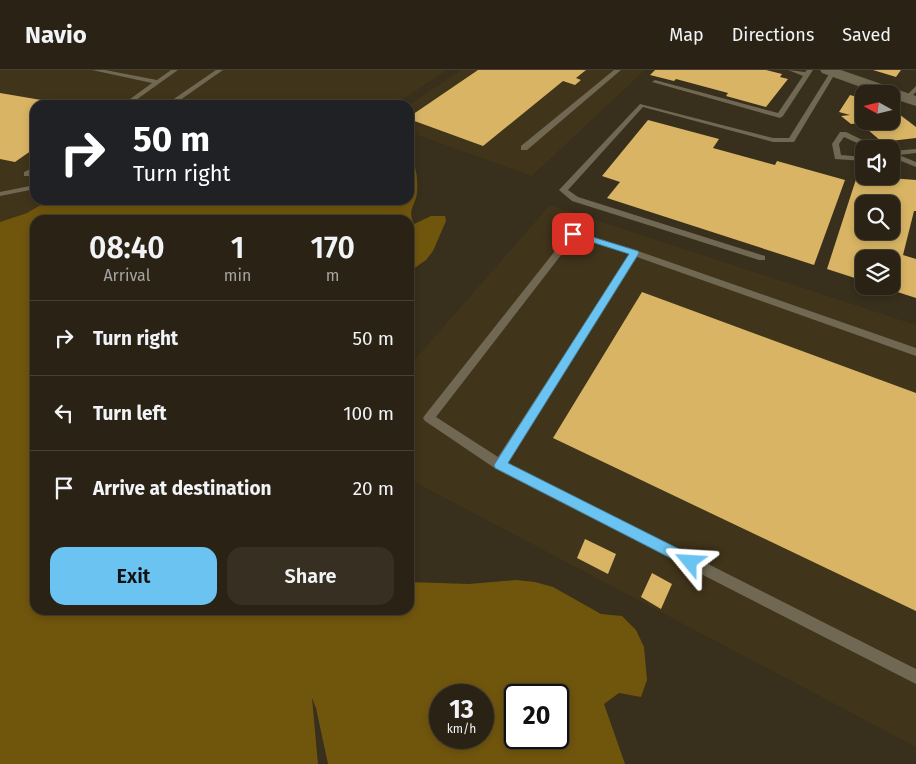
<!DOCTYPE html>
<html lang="en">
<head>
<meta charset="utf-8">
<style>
	body { margin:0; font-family:"Fira Sans",sans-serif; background:#362f22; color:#f1f3f6; height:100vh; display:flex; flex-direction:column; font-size:19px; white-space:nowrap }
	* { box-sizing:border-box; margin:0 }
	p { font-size:16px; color:#a5a4a0 }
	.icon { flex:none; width:28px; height:28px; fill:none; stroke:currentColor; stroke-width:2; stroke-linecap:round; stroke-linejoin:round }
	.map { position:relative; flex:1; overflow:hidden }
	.panel { position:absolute; left:30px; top:145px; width:384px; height:400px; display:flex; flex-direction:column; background:#2a2315; border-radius:15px; box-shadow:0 2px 8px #0003,0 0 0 1px #464034 }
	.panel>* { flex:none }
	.top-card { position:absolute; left:30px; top:30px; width:384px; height:105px; border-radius:15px; box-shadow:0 2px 8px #0003,0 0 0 1px #464034; background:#202124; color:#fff; overflow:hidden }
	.needle { width:32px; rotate:278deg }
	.fabs { position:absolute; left:855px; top:15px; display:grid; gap:10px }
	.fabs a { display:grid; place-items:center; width:45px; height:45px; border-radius:10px; background:#2a2315; box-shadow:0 2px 8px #0003,0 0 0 1px #464034; font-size:25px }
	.speed { position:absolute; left:429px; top:614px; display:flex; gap:10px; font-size:25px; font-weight:700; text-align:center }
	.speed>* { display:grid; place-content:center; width:65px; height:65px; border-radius:50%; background:#2a2315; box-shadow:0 2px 8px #0003,0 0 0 1px #464034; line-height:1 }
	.speed small { font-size:12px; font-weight:400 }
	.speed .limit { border:2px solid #111; border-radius:8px; background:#fff; color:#111 }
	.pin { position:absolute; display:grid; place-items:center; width:42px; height:42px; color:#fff; margin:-21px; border-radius:10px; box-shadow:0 2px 8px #0006 }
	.me { position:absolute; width:55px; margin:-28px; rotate:297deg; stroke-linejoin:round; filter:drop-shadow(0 0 4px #0008) }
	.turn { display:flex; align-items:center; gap:18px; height:105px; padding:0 20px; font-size:22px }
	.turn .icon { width:65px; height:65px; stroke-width:2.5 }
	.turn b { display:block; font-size:35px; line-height:42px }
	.eta { display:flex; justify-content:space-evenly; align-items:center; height:85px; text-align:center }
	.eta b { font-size:30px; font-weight:600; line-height:35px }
	.button { display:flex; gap:10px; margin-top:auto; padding:10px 20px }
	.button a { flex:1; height:58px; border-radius:15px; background:#6bc3f2; color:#111; font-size:20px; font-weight:600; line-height:58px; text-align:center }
	.button a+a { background:#362f22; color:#f1f3f6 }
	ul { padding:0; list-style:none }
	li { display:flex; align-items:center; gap:15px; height:75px; padding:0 20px; border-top:1px solid #464034 }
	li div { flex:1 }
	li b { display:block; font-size:19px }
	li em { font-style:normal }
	header { display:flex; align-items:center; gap:30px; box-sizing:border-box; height:70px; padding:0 25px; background:#2a2315; border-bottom:1px solid #464034 }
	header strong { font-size:24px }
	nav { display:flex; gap:28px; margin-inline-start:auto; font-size:18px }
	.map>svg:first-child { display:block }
	.built { fill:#40341a }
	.green { fill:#70550d; fill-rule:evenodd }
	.building { fill:#d8b464; fill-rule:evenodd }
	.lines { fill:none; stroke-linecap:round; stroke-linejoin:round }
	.service { fill:#716853; fill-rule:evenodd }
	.tertiary { fill:#716853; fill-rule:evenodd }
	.route { fill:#6bc3f2; stroke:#467f9d }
</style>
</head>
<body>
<header>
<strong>Navio</strong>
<nav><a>Map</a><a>Directions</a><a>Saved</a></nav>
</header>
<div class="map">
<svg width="916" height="694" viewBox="0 0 916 694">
	<rect width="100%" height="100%" fill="#382f1c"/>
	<path class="built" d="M0,0H447L394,35H35V130H49L27,143L0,152Z
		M461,0H645L532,106L409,62V35Z
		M550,135L916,255V677L409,409V296Z"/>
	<path class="green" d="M409,85C417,96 418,110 417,123C415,137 407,139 414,154L431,146H445L446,151L433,181L426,190L409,202V150H35V540H409V512L469,514L516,510L535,512L553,517L601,544L622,546L636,560L644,577L647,610L641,627L619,623L604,634L625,694H328L316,638L312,628L318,694H0V152L27,143L49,130H409ZM440,625H482V668H440ZM515,625H558V668H515Z"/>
	<path class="building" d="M478,0H586L576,8L581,10L575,15L563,11L483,76L409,49V47Z
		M655,0H766L782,4L780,7L788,9L766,37L726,26L728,23L676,9L674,11L650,5Z
		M873,0H901L896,7Z
		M0,23L65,34L35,35V78L15,92L0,89Z
		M850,25L864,29V51H891V38L916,57V68L882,72L860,53L851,54L841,46L850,45L839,42Z
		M648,50L719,69L713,78L775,95L777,91L845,110L814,195L607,128L620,112L602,106Z
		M858,103L864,104V106L916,110V141H914L903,185L916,189V228L882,217L891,216V189H864V211L827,199ZM864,134H891V161H864Z
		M642,222L916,323V541L553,368Z
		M585,469L616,484L608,504L577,488Z
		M652,503L672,514L661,539L641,527Z"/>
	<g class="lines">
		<path class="service" d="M92,0H105L157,10L171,0H178L129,35H122L152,13Z
			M216,0H223L173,35H165Z
			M614,0H621L527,80H521V76Z
			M788,0L805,2L807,0H813L783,46L780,48L652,12L655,10L778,43L803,6Z
			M831,1L836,2L794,72H773L643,37L568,120L578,127L765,186V190H759L572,131L559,120L640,34L773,68H789Z
			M916,16V22L909,29H905V27Z
			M840,62H846L881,79H870L844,67L839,74L841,85L864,87V91L835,89L832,74Z
			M916,79V83L899,85L916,92V97L891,87V81Z
			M35,97V102L30,106H24V102Z
			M35,115V119L0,126V122Z
			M573,161L638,181L916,278V286L637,187L508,393L916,599V614L496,399L425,351L423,348L425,345L570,162ZM575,167L630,184L498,387L436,347Z"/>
		<path class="tertiary" d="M820,0H841L916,26V36L891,28V24H880L822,3Z"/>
	</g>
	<path class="route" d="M573,161L638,181L639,183L508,393L695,487L697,492L695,497L690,498L495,398L494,395L629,184L570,165L569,164Z"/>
</svg>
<div class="fabs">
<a><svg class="needle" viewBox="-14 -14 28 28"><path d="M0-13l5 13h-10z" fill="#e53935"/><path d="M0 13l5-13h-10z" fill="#a5a4a0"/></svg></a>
<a><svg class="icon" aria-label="sound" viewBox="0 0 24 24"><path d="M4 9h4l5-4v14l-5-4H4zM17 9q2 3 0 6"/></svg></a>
<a><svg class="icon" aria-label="search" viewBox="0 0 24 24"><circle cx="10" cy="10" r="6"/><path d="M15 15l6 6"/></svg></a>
<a><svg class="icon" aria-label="layers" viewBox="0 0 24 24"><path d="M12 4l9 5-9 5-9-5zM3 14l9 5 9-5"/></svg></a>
</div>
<div class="speed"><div>13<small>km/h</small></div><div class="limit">20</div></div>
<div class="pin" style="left:573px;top:164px;background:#d93025"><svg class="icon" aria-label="arrive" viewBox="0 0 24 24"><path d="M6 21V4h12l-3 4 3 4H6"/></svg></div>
<svg class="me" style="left:690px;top:492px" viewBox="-20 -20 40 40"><path d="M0-17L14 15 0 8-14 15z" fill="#6bc3f2" stroke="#fff" stroke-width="4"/></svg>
<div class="top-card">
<div class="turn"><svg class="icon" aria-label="right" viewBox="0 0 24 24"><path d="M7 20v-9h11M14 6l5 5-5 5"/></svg><div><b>50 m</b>Turn right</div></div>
</div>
<section class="panel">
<div class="eta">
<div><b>08:40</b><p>Arrival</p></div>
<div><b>1</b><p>min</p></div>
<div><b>170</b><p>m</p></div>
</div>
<ul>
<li><svg class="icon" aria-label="right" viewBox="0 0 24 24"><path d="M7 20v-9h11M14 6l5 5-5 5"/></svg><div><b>Turn right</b></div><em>50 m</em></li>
<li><svg class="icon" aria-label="left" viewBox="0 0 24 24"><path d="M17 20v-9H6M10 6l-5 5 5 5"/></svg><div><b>Turn left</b></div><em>100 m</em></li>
<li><svg class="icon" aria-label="arrive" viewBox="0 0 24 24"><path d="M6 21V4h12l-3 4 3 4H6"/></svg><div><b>Arrive at destination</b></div><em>20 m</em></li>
</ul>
<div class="button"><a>Exit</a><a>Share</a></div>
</section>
</div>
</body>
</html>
